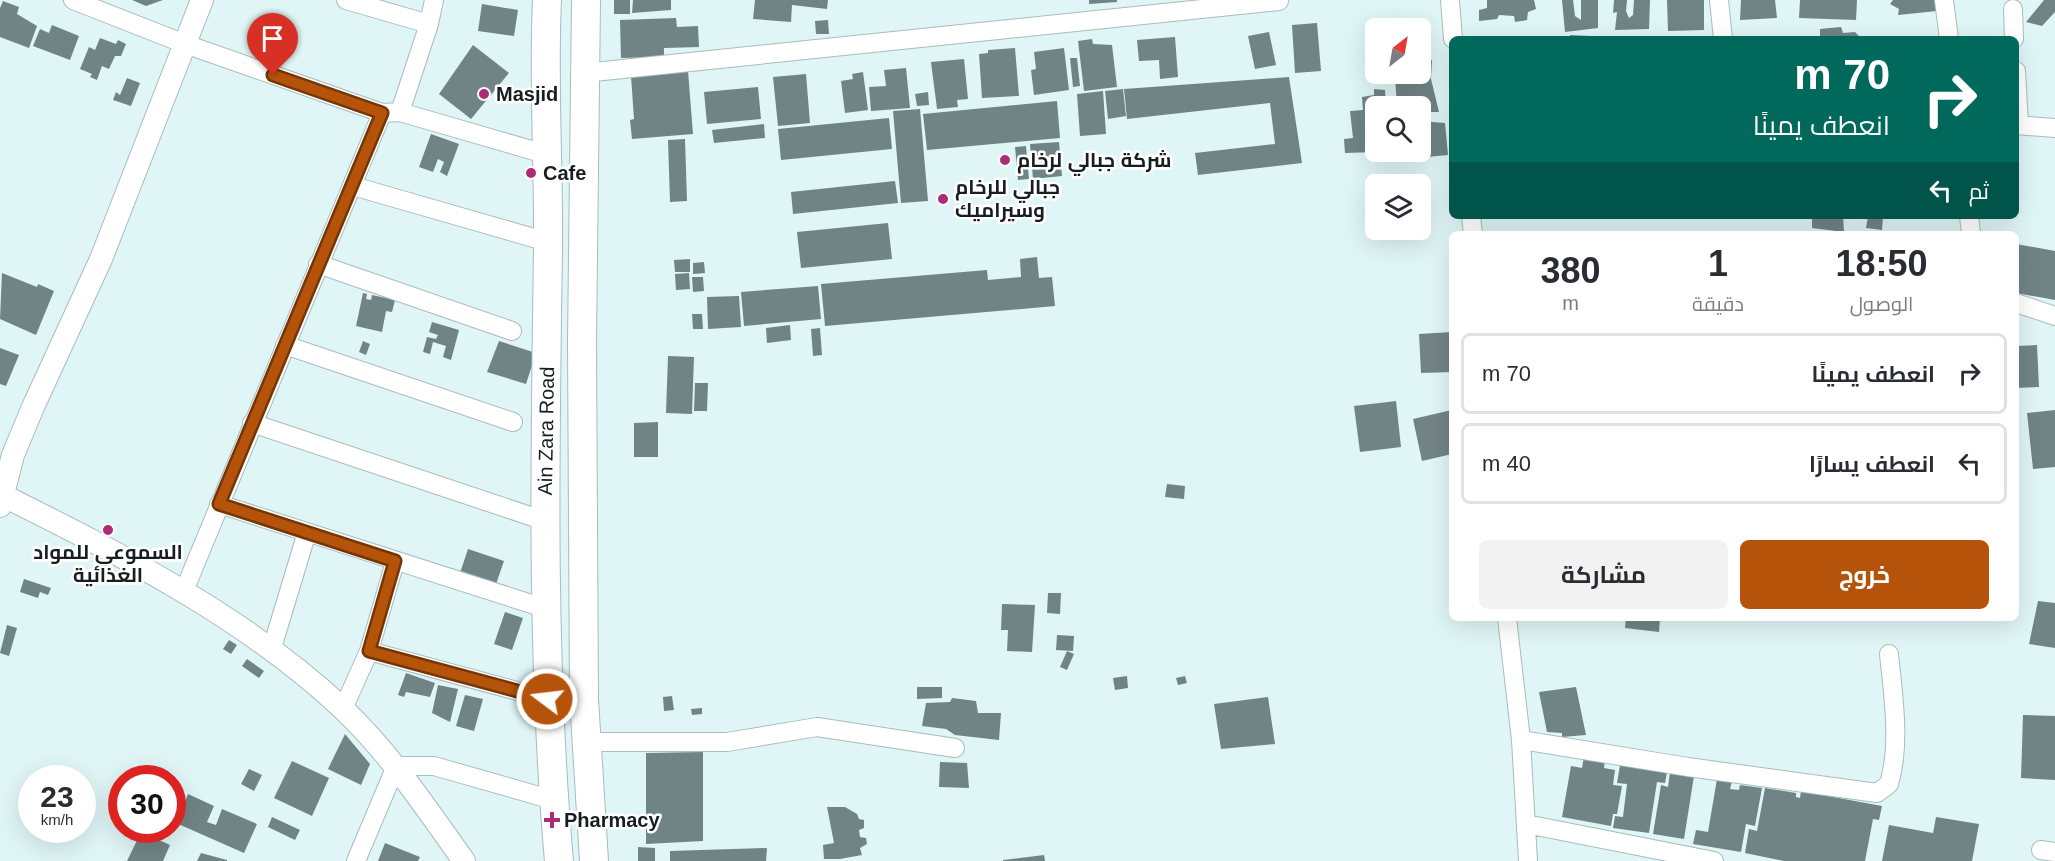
<!DOCTYPE html>
<html lang="ar">
<head>
<meta charset="utf-8">
<style>
	body { margin:0; font-family:Arial,Cairo,sans-serif; background:#f2f2f3; color:#2b2b33; direction:rtl; height:100vh; display:flex; flex-direction:column; font-size:22px; white-space:nowrap }
	* { box-sizing:border-box; margin:0 }
	p { font-size:20px; color:#7c7c81 }
	.icon { flex:none; width:33px; height:33px; fill:none; stroke:currentColor; stroke-width:2; stroke-linecap:round; stroke-linejoin:round }
	.map { position:relative; flex:1; overflow:hidden; direction:ltr }
	.drawer { position:absolute; left:1449px; top:231px; width:570px; height:390px; display:flex; flex-direction:column; background:#fff; border-radius:9px; box-shadow:0 6px 24px #0002; direction:rtl }
	.drawer>* { flex:none }
	.top-card { position:absolute; left:1449px; top:36px; width:570px; height:183px; border-radius:9px; box-shadow:0 6px 24px #0002; direction:rtl; background:#00695c; color:#fff; overflow:hidden }
	.needle { width:39px; rotate:31deg }
	.fabs { position:absolute; left:1365px; top:18px; display:grid; gap:12px }
	.fabs a { display:grid; place-items:center; width:66px; height:66px; border-radius:9px; background:#fff; box-shadow:0 6px 24px #0002; font-size:30px }
	.speed { position:absolute; left:18px; top:765px; display:flex; gap:12px; font-size:30px; font-weight:700; text-align:center }
	.speed>* { display:grid; place-content:center; width:78px; height:78px; border-radius:50%; background:#fff; box-shadow:0 6px 24px #0002; line-height:1 }
	.speed small { font-size:15px; font-weight:400 }
	.speed .limit { border:9px solid #d22; background:#fff; color:#111 }
	.pin { position:absolute; display:grid; place-items:center; width:51px; height:51px; color:#fff; margin:-62px -26px; border-radius:50% 50% 50% 0; rotate:-45deg; box-shadow:0 0 6px #0007 }
	.pin .icon { rotate:45deg }
	.me { position:absolute; width:66px; margin:-33px; rotate:285deg; stroke-linejoin:round; filter:drop-shadow(0 0 4px #0008) }
	.turn { display:flex; align-items:center; gap:21px; height:126px; padding:0 30px; font-size:27px }
	.turn .icon { width:78px; height:78px; stroke-width:2.5 }
	.turn b { display:block; font-size:42px; line-height:51px }
	.then { display:flex; align-items:center; height:57px; padding:0 30px; background:#0003; gap:12px; font-size:22px }
	.eta { display:flex; justify-content:space-evenly; align-items:center; height:102px; text-align:center }
	.eta b { font-size:36px; font-weight:700; line-height:42px }
	.button { display:flex; gap:12px; margin-top:auto; padding:12px 30px }
	.button a { flex:1; height:69px; border-radius:9px; background:#b45309; color:#fff; font-size:24px; font-weight:700; line-height:69px; text-align:center }
	.button a+a { background:#f2f2f3; color:#2b2b33 }
	ul { padding:0; list-style:none }
	li { display:flex; align-items:center; gap:18px; height:81px; margin:0 12px 9px; padding:0 18px; border:3px solid #e1e1e2; border-radius:9px }
	li div { flex:1 }
	li b { display:block; font-size:22px }
	li em { font-style:normal }
	.map>svg:first-child { display:block }
	.building { fill:#718485 }
	.lines { fill:none; stroke-linecap:round; stroke-linejoin:round }
	.minor-casing { stroke:#a8bcbd; stroke-width:20 }
	.tertiary-casing { stroke:#a8bcbd; stroke-width:24 }
	.primary-casing { stroke:#a8bcbd; stroke-width:30 }
	.minor { stroke:#fff; stroke-width:18 }
	.tertiary { stroke:#fff; stroke-width:22 }
	.primary { stroke:#fff; stroke-width:28 }
	.route-casing { stroke:#753606; stroke-width:15 }
	.route { stroke:#b45309; stroke-width:10 }
	.poi-dot { fill:#ad2c78; stroke:#fff; stroke-width:2 }
	.labels { text-anchor:middle; dominant-baseline:central; stroke-width:5; stroke-linejoin:round; paint-order:stroke }
	.poi-label { font-size:20px; font-weight:bold; fill:#171e1f; stroke:#fff; text-anchor:start }
	.street-label { font-size:20px; fill:#171e1f; stroke:#fff }
</style>
</head>
<body>
<div class="map">
<svg width="2055" height="861" viewBox="0 0 2055 861">
	<rect width="100%" height="100%" fill="#e0f5f6"/>
	<path class="building" d="M132,0H163L146,6Z
		M614,0H630V14H614Z
		M633,0H671V10L632,13Z
		M755,0H828L827,9L792,5L791,22L753,19Z
		M1089,0H1117V2L1089,4Z
		M1487,0H1534L1536,9L1528,12L1527,20L1515,22L1514,16L1499,15L1497,19L1479,21V10L1487,8Z
		M1562,0H1573L1575,16L1581,20V0H1598V28L1565,32Z
		M1614,0H1627L1626,11L1629,18L1633,15L1634,0H1650L1649,29L1615,30L1617,12L1613,13Z
		M1667,0H1704V30L1668,31Z
		M1741,0H1775L1777,18L1740,20Z
		M1800,0H1857L1856,20L1799,18Z
		M1893,0H1936L1937,11L1898,15L1899,9L1890,4Z
		M2044,0H2055V12L2042,26L2026,22Z
		M3,1L19,7L17,14L37,26L29,48L0,37V8Z
		M482,4L518,10L514,36L478,31Z
		M676,18L677,27L698,26L699,47L664,48V57L621,58L620,20Z
		M828,20L829,34H816L815,21Z
		M1317,23L1321,71L1295,73L1292,25Z
		M52,25L79,36L70,60L33,46L40,29L49,33Z
		M1841,27L1843,33L1855,32L1862,39H1820V29Z
		M1269,32L1276,65L1255,69L1248,36Z
		M1570,35L1610,37V39H1570Z
		M1175,37L1178,77L1160,79L1159,60L1139,61L1137,40Z
		M100,38L116,44L118,40L126,44L121,56H115L109,69L102,66L97,80L90,77L92,74L80,69L89,47L95,50Z
		M1092,39L1093,44L1112,45L1117,87L1084,91L1078,41Z
		M473,45L509,73L471,119L439,94Z
		M1015,48L1019,96L982,98L979,54L988,53V50Z
		M1064,48L1069,90L1034,95L1031,70L1036,69L1034,52Z
		M1070,58H1077L1080,86L1073,87Z
		M964,59L968,99L957,100L958,107L937,109L931,62Z
		M1432,60L1431,79L1439,112H1421L1420,105L1412,104L1397,106L1395,77L1420,74L1424,61Z
		M906,68L910,108L871,111L869,87L886,86L884,70Z
		M688,71L693,134L632,139L630,120L634,119L631,76Z
		M863,72L868,110L845,113L841,81L853,79L852,74Z
		M806,74L810,123L778,126L773,77Z
		M1289,77L1302,163L1198,175L1195,153L1275,144L1270,103L1127,119L1124,89Z
		M127,78L140,83L131,106L113,100L116,92L120,95Z
		M758,87L761,119L707,124L704,92Z
		M1123,89L1126,116L1108,119L1105,91Z
		M1374,89L1385,90L1386,106H1376V152L1345,153L1344,139L1353,138L1350,111L1363,110L1362,97L1374,95Z
		M1103,91L1106,134L1080,136L1077,94Z
		M928,92L929,105L917,106L915,94Z
		M1057,101L1060,138L927,150L923,114Z
		M920,109L928,201L901,203L893,111Z
		M889,118L892,149L781,160L778,129Z
		M1420,121L1445,123L1448,155L1406,159L1405,152H1420Z
		M764,124L765,138L714,143L712,130Z
		M431,134L459,144L447,176L440,172L444,162L438,159L433,172L419,167Z
		M685,139L687,201L670,202L668,140Z
		M1059,142L1062,176L1033,179L1030,144Z
		M1026,146L1029,179L1018,180L1015,147Z
		M895,181L898,203L793,214L791,192Z
		M1812,216H1843L1844,232L1812,228Z
		M1868,216H1883L1882,230L1866,228Z
		M888,223L892,259L801,268L797,232Z
		M2016,244L2055,251V300L2016,293Z
		M1037,257L1039,278L1052,277L1055,306L825,326L821,284L987,270L988,280L1021,277L1020,259Z
		M690,259V272H675L674,260Z
		M704,262L705,273L693,274V263Z
		M2,273L37,287L38,284L54,291L36,335L0,319Z
		M689,273L690,289L676,290L675,274Z
		M692,277H703L704,291L693,292Z
		M818,286L821,319L744,326L741,292Z
		M363,293L367,294L366,299L371,300L372,295L395,300L392,312L386,311L382,332L356,326Z
		M739,296L741,327L708,329L707,297Z
		M692,314H702L703,329H693Z
		M432,322L459,330L451,360L443,357L446,346L433,342L430,354L423,352L427,337L436,339L438,335L429,332Z
		M790,325L791,340L767,343L766,328Z
		M820,328L822,355L813,356L811,329Z
		M1452,332V372L1421,373L1419,334Z
		M363,341L370,344L366,355L359,352Z
		M499,341L536,353L526,384L487,372Z
		M2037,345L2039,387L2016,388V346Z
		M0,348L19,355L6,386L0,384Z
		M668,356L694,357L692,414L666,413Z
		M695,383H708L707,411H694Z
		M1396,401L1401,447L1360,452L1354,406Z
		M1452,410V454L1422,461L1413,419Z
		M2055,410V467L2033,469L2027,413Z
		M658,422V457H634V423Z
		M1167,484L1185,486L1184,499L1165,497Z
		M468,549L504,561L494,590L458,579Z
		M24,579L51,588L48,595L40,592L38,598L20,592Z
		M1048,593H1061L1060,614L1047,613Z
		M2038,601L2055,603V648L2029,644Z
		M1002,604L1035,605L1032,652L1007,651L1008,630H1001Z
		M505,612L523,618L512,650L494,644Z
		M1626,618H1660L1659,632L1625,628Z
		M7,625L17,628L9,656L0,653Z
		M1057,635L1074,636L1073,651L1056,650Z
		M229,640L237,645L231,654L223,649Z
		M1067,651L1074,654L1067,670L1060,667Z
		M247,659L264,671L259,678L242,666Z
		M406,673L435,683L430,697L406,692L404,697L398,695Z
		M1127,676L1128,688L1115,690L1113,678Z
		M1185,676L1187,683L1178,685L1176,678Z
		M438,685L458,689L450,722L432,713Z
		M917,687H942V698L917,699Z
		M1576,687L1586,735L1562,737V733L1547,732L1539,692Z
		M465,695L483,699L474,731L456,726Z
		M672,696L674,710L664,711L663,697Z
		M1268,697L1275,744L1221,749L1214,704Z
		M952,698L976,701L978,713H1001L999,740L955,735L946,729L922,726L926,703L950,702Z
		M702,708V714L692,715L691,709Z
		M2023,715L2055,716V780L2021,778Z
		M345,734L370,764L361,785L328,769Z
		M703,752V841L646,844V753Z
		M1584,757L1605,761L1604,768L1615,770L1613,785L1622,786L1617,814H1613L1611,826L1562,817L1571,766L1582,768Z
		M292,761L329,778L312,816L274,798Z
		M940,762L967,763L969,788L939,787Z
		M1620,765L1667,772L1665,783L1657,782L1649,833L1613,828L1615,816L1623,817L1627,784L1617,783Z
		M249,769L262,775L254,791L241,784Z
		M1670,772L1694,776L1684,839L1653,834L1661,785L1668,787Z
		M1717,779L1732,781L1730,789L1739,790L1740,785L1762,788L1755,826L1746,824L1741,852L1693,844L1696,830L1708,832Z
		M1765,788L1796,793V797L1800,798L1801,791L1882,806L1879,820L1873,819L1865,861H1784L1745,853L1749,829L1757,831Z
		M188,794L214,806L207,822L216,825L222,809L257,824L244,853L176,823Z
		M827,807H845L857,814L859,819L864,820V828L859,830L860,837L866,838L867,844L860,848L862,855L840,859H824L823,845L834,843Z
		M272,817L300,830L295,840L268,827Z
		M1936,817L1979,824L1972,861H1882L1889,825L1933,833Z
		M141,832L170,845L163,861H127Z
		M385,843L420,857L418,861H378Z
		M638,847L655,848V861H638Z
		M767,848L766,861H670V851Z
		M201,853L227,860V861H197Z
		M1044,855L1045,861H1003V860Z"/>
	<g class="lines">
		<defs>
			<path id="minor" d="M73,0L185,44L382,113L400,112L545,154
				M346,0L429,24L400,112
				M1450,0L1453,39
				M1719,0L1723,39
				M1944,0L1949,39
				M2013,9L2014,39
				M429,24L434,0
				M2016,71L2019,125
				M584,73L1279,1
				M2016,125L2055,128
				M353,186L548,242
				M1471,216L1473,234
				M1969,216L1971,234
				M318,264L512,331
				M2016,303L2055,316
				M285,345L513,422
				M252,423L545,521
				M219,504L544,608
				M184,591L382,113
				M1507,618L1521,740L1528,861
				M272,648L307,532
				M369,651L395,562
				M343,709L369,651L547,699
				M1521,740L1688,767L1877,793L1889,784C1901,744 1893,694 1889,654
				M585,742H727L817,727L955,748
				M1526,824L1714,861
				M2041,850L2055,852
				M356,861L396,766H434L553,800"/>
			<path id="tertiary" d="M0,494C120,554 244,616 342,708C390,753 426,808 464,861
				M0,506L13,455L33,407L101,259L202,0"/>
			<path id="primary" d="M547,0C543,83 549,166 548,249C545,454 541,657 559,861
				M586,0L582,342L584,699L594,861"/>
		</defs>
		<use href="#minor" class="minor-casing"/>
		<use href="#tertiary" class="tertiary-casing"/>
		<use href="#primary" class="primary-casing"/>
		<use href="#minor" class="minor"/>
		<use href="#tertiary" class="tertiary"/>
		<use href="#primary" class="primary"/>
	</g>
	<g class="lines">
		<defs>
			<path id="route" d="M273,75L382,113L219,504L395,561L369,651L547,699"/>
		</defs>
		<use href="#route" class="route-casing"/>
		<use href="#route" class="route"/>
	</g>
	<g class="poi-dot">
		<circle cx="484" cy="94" r="6"/>
		<circle cx="1005" cy="160" r="6"/>
		<circle cx="531" cy="173" r="6"/>
		<circle cx="943" cy="199" r="6"/>
		<circle cx="108" cy="530" r="6"/>
		<path d="M549 811h6v6h6v6h-6v6h-6v-6h-6v-6h6z"/>
	</g>
	<g class="labels">
		<g class="poi-label">
			<text x="496" y="94">Masjid</text>
			<text x="1017" y="160">شركة جبالي لرخام</text>
			<text x="543" y="173">Cafe</text>
			<text x="955" y="187">جبالي للرخام<tspan x="955" dy="23">وسيراميك</tspan></text>
			<text x="108" y="552" text-anchor="middle">السموعي للمواد<tspan x="108" dy="23">الغذائية</tspan></text>
			<text x="564" y="820">Pharmacy</text>
		</g>
		<g class="street-label">
			<text transform="translate(546 431) rotate(-89)">Ain Zara Road</text>
		</g>
	</g>
</svg>
<div class="fabs">
<a><svg class="needle" viewBox="-14 -14 28 28"><path d="M0-13l5 13h-10z" fill="#e53935"/><path d="M0 13l5-13h-10z" fill="#7c7c81"/></svg></a>
<a><svg class="icon" aria-label="search" viewBox="0 0 24 24"><circle cx="10" cy="10" r="6"/><path d="M15 15l6 6"/></svg></a>
<a><svg class="icon" aria-label="layers" viewBox="0 0 24 24"><path d="M12 4l9 5-9 5-9-5zM3 14l9 5 9-5"/></svg></a>
</div>
<div class="speed"><div>23<small>km/h</small></div><div class="limit">30</div></div>
<div class="pin" style="left:273px;top:75px;background:#d93025"><svg class="icon" aria-label="arrive" viewBox="0 0 24 24"><path d="M6 21V4h12l-3 4 3 4H6"/></svg></div>
<svg class="me" style="left:547px;top:699px" viewBox="-20 -20 40 40"><circle r="17" fill="#b45309" stroke="#fff" stroke-width="3"/><path d="M0-11L8 9 0 5-8 9z" fill="#fff"/></svg>
<div class="top-card">
<div class="turn"><svg class="icon" aria-label="right" viewBox="0 0 24 24"><path d="M7 20v-9h11M14 6l5 5-5 5"/></svg><div><b>70 m</b>انعطف يمينًا</div></div>
<div class="then">ثم<svg class="icon" aria-label="left" viewBox="0 0 24 24"><path d="M17 20v-9H6M10 6l-5 5 5 5"/></svg></div>
</div>
<section class="drawer">
<div class="eta">
<div><b>18:50</b><p>الوصول</p></div>
<div><b>1</b><p>دقيقة</p></div>
<div><b>380</b><p>m</p></div>
</div>
<ul>
<li><svg class="icon" aria-label="right" viewBox="0 0 24 24"><path d="M7 20v-9h11M14 6l5 5-5 5"/></svg><div><b>انعطف يمينًا</b></div><em>70 m</em></li>
<li><svg class="icon" aria-label="left" viewBox="0 0 24 24"><path d="M17 20v-9H6M10 6l-5 5 5 5"/></svg><div><b>انعطف يسارًا</b></div><em>40 m</em></li>
</ul>
<div class="button"><a>خروج</a><a>مشاركة</a></div>
</section>
</div>
</body>
</html>
